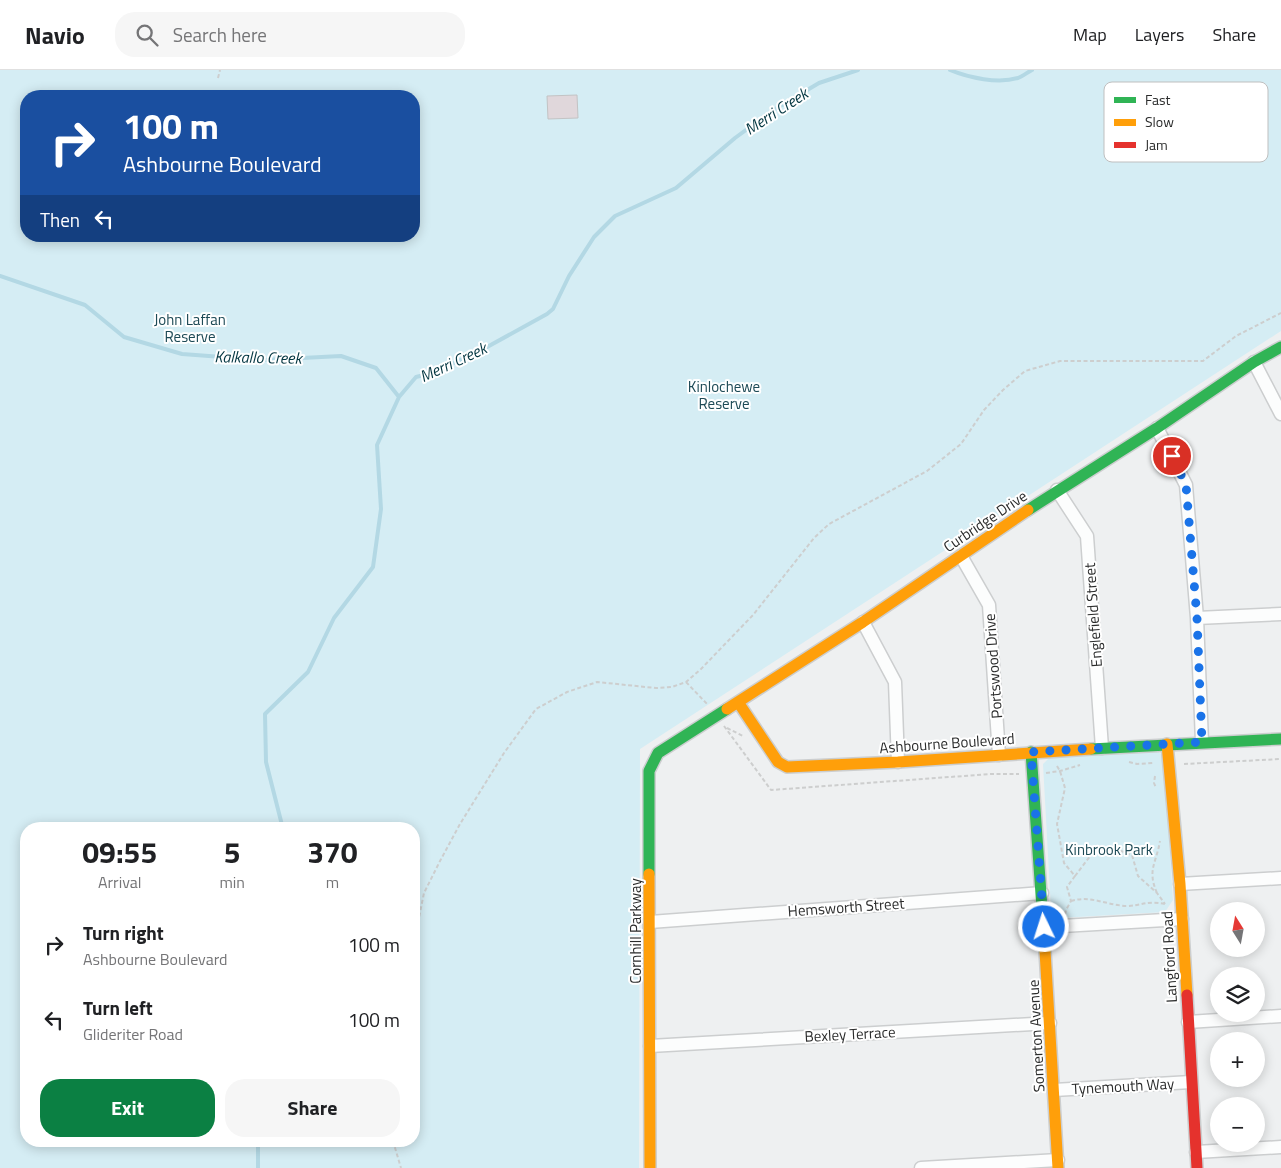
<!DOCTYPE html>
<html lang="en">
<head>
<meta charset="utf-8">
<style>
	body { margin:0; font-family:"Titillium Web",sans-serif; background:#f6f6f6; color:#202124; height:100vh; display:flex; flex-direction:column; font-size:19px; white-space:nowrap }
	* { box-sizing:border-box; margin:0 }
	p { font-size:16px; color:#757577 }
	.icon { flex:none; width:28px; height:28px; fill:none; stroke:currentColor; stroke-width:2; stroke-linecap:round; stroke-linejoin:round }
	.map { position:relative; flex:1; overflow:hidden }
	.panel { position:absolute; left:20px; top:752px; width:400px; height:325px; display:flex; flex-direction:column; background:#fff; border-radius:20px; box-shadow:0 2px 12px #0003 }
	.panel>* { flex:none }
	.hud { position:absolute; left:20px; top:20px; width:400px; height:152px; border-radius:20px; box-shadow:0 2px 12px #0003; background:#1a4fa0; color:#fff; overflow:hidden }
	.needle { width:32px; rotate:349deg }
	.buttons { position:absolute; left:1210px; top:832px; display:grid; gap:10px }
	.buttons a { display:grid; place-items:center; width:55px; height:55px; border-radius:50%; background:#fff; box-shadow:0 2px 12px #0003; font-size:25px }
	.pin { position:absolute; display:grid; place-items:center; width:42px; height:42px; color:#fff; margin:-21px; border:2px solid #fff; border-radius:50%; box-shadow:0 1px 5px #0007 }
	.me { position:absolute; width:55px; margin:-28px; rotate:356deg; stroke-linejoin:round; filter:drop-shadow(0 0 4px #0008) }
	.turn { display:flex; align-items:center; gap:18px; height:105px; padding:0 20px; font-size:22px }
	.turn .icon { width:65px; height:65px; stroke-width:2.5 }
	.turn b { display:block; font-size:35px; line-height:42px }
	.then { display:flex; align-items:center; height:48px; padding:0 20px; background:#0003; gap:10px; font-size:19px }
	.eta { display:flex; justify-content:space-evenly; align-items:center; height:85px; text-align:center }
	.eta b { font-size:30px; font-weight:700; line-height:35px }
	.cta { display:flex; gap:10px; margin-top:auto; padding:10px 20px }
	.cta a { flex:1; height:58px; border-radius:20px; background:#0b8043; color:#fff; font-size:20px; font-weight:700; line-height:58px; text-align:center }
	.cta a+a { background:#f6f6f6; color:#202124 }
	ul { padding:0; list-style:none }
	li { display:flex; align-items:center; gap:15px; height:75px; padding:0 20px }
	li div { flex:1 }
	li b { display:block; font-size:19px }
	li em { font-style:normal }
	header { display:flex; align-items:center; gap:30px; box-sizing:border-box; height:70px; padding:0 25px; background:#fff; border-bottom:1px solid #e0e0e0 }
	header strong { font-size:24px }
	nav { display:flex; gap:28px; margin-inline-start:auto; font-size:18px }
	.search { width:350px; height:45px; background:#f6f6f6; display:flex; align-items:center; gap:12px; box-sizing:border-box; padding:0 18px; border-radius:20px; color:#757577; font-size:19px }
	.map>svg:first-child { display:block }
	.green { fill:#d5edf4; fill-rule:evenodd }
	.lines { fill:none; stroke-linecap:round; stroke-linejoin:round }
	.stream { stroke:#b3d8e4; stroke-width:4 }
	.building { fill:#e0d7db; stroke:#c3c3c4 }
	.street-casing { stroke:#cccecf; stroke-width:15 }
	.fast-casing { stroke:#cccecf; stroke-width:14 }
	.slow-casing { stroke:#cccecf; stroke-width:14 }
	.jam-casing { stroke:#cccecf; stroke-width:14 }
	.path { stroke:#cdcece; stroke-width:2; stroke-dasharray:4 2.5; stroke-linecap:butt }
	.street { stroke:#fcfdfd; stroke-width:12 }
	.fast { stroke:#30b455; stroke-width:11 }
	.slow { stroke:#ff9f0a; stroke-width:11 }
	.jam { stroke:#e5322d; stroke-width:11 }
	.route { stroke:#1a73e8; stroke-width:9; stroke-dasharray:0 16.2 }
	.labels { text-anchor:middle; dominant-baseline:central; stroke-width:4; stroke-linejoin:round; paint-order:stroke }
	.park-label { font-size:15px; fill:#1d4a56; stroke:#fff }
	.street-label { font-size:15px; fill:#2a2b2b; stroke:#fff }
	.water-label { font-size:16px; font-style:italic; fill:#033641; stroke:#fff }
	.key { fill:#fff; stroke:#bfbfbf; stroke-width:1 }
	.key-label { font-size:14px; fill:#2a2b2b }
</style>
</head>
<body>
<header>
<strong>Navio</strong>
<div class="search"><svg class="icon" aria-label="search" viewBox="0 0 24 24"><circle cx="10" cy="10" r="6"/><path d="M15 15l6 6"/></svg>Search here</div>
<nav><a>Map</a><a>Layers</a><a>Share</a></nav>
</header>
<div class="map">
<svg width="1281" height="1098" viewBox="0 0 1281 1098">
	<rect width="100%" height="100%" fill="#eef0f1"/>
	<path class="green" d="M0,0H1281V261L640,679L639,1098H0ZM26,26H414V166H26ZM26,759H414V1071H26Z
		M1157,680L1164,688L1173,830L1165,842L1060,848L1051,840L1043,694L1050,687Z"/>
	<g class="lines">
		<path class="stream" d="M950,0C969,8 998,14 1018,8C1023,6 1028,2 1032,0
			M0,206L85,235L124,267L182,284L263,290L341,286L376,298L399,327
			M283,759L266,692L265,644L308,602L334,548L373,497L381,439L377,375L399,327L416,307L432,303L478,282L547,244L553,239L569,206L594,167L615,146L676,118L735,68L772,41L819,13L858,0
			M258,1071V1098"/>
	</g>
	<path class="building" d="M577,25L578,48L548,49L547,26Z"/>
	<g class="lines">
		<defs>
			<path id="street" d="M1254,292L1281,344
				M1157,358L1186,415L1197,548L1202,672
				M1057,420L1087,466L1102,678
				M961,486L989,535L999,685
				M1197,548L1281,544
				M863,552L895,612L898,692
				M1180,814L1281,808
				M650,852L1042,823
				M1045,857L1182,849
				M1188,952L1281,946
				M650,976L1050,953
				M1054,1020L1191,1012
				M1196,1082L1281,1077
				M921,1098L1058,1090"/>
			<path id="fast" d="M1028,440L1157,358L1254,292L1281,277
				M1091,679L1281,669
				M1031,682L1045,881
				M649,804V701L658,683L727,639"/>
			<path id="slow" d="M738,632L778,692L787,697L898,692L1091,679
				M727,639L863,552L1028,440
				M1167,674L1180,814L1187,925
				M649,804L650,1098
				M1045,881L1058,1098"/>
			<path id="jam" d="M1187,925L1197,1098"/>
		</defs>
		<use href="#street" class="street-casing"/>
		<use href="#fast" class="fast-casing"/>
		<use href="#slow" class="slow-casing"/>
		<use href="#jam" class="jam-casing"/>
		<path class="path" d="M218,8L220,0
			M686,612L708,635
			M724,656L771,720L991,704H1019
			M727,658L743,666
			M1129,692L1137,694L1154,693
			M1184,694L1281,689
			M1057,696L1060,701L1065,718L1057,754L1064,793L1075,806L1067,817L1071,831L1066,840L1065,845
			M1046,703L1060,701L1080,695
			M1155,706L1154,713L1156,718
			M1075,806L1094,781L1110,777L1132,785L1138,806L1157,823L1165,834
			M1157,823C1147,800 1156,794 1160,771
			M1071,831C1089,825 1107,835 1126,836C1141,836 1147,830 1165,834
			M414,872L424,823L440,791L460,754L504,683L536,639L567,622L597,612L656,618L672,617L686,612L701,599L753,545L814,468L829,454L927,401L961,374L984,340L1003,320L1025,301L1060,291H1203L1236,266L1281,243
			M393,1071L401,1098"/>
		<use href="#street" class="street"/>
		<use href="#fast" class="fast"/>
		<use href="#slow" class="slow"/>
		<use href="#jam" class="jam"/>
	</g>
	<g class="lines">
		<path class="route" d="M1044,857L1031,682L1202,672L1197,548L1186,415L1172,386"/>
	</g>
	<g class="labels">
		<g class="park-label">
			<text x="190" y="249">John Laffan<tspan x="190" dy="17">Reserve</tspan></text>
			<text x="724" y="316">Kinlochewe<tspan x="724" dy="17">Reserve</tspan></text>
			<text x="1109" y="779">Kinbrook Park</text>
		</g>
		<g class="street-label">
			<text transform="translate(985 451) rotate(-34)">Curbridge Drive</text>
			<text transform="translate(1093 545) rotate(-94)">Englefield Street</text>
			<text transform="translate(993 596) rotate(-94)">Portswood Drive</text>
			<text transform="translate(947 673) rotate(-4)">Ashbourne Boulevard</text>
			<text transform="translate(846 837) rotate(-4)">Hemsworth Street</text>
			<text transform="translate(635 861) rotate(-90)">Cornhill Parkway</text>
			<text transform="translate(1169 887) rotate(-93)">Langford Road</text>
			<text transform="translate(850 964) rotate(-3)">Bexley Terrace</text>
			<text transform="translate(1036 966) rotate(-93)">Somerton Avenue</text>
			<text transform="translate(1123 1016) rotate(-3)">Tynemouth Way</text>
		</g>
		<g class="water-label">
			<text transform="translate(776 41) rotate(-33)">Merri Creek</text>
			<text transform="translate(258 287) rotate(1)">Kalkallo Creek</text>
			<text transform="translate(453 292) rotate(-25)">Merri Creek</text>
		</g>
	</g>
	<rect x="1104" y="12" width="164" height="80" rx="8" class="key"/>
	<rect x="1114" y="27" width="22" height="6" fill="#30b455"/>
	<rect x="1114" y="49" width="22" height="7" fill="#ff9f0a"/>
	<rect x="1114" y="72" width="22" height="6" fill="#e5322d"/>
	<g class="key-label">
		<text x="1145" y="35">Fast</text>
		<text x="1145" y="57">Slow</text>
		<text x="1145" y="80">Jam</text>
	</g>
</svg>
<div class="buttons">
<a><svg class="needle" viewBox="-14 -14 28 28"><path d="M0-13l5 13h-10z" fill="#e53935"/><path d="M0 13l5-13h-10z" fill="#757577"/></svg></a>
<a><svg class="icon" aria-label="layers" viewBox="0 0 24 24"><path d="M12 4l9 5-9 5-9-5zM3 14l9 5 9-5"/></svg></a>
<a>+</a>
<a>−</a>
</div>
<div class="pin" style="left:1172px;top:386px;background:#d93025"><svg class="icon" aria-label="arrive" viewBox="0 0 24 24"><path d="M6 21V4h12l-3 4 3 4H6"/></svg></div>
<svg class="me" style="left:1044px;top:857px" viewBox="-20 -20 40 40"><circle r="17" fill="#1a73e8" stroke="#fff" stroke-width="3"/><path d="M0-11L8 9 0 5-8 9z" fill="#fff"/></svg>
<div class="hud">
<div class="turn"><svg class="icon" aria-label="right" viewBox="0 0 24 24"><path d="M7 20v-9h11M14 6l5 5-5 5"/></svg><div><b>100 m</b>Ashbourne Boulevard</div></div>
<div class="then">Then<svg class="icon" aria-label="left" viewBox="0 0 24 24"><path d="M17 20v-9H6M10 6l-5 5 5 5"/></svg></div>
</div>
<section class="panel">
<div class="eta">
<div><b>09:55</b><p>Arrival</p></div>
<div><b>5</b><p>min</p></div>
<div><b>370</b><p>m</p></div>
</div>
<ul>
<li><svg class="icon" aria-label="right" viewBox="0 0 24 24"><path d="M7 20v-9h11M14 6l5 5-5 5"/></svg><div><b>Turn right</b><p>Ashbourne Boulevard</p></div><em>100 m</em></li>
<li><svg class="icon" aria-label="left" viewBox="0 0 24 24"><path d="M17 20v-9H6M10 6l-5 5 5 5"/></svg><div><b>Turn left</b><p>Glideriter Road</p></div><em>100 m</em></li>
</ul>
<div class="cta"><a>Exit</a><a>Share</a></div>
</section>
</div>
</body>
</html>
